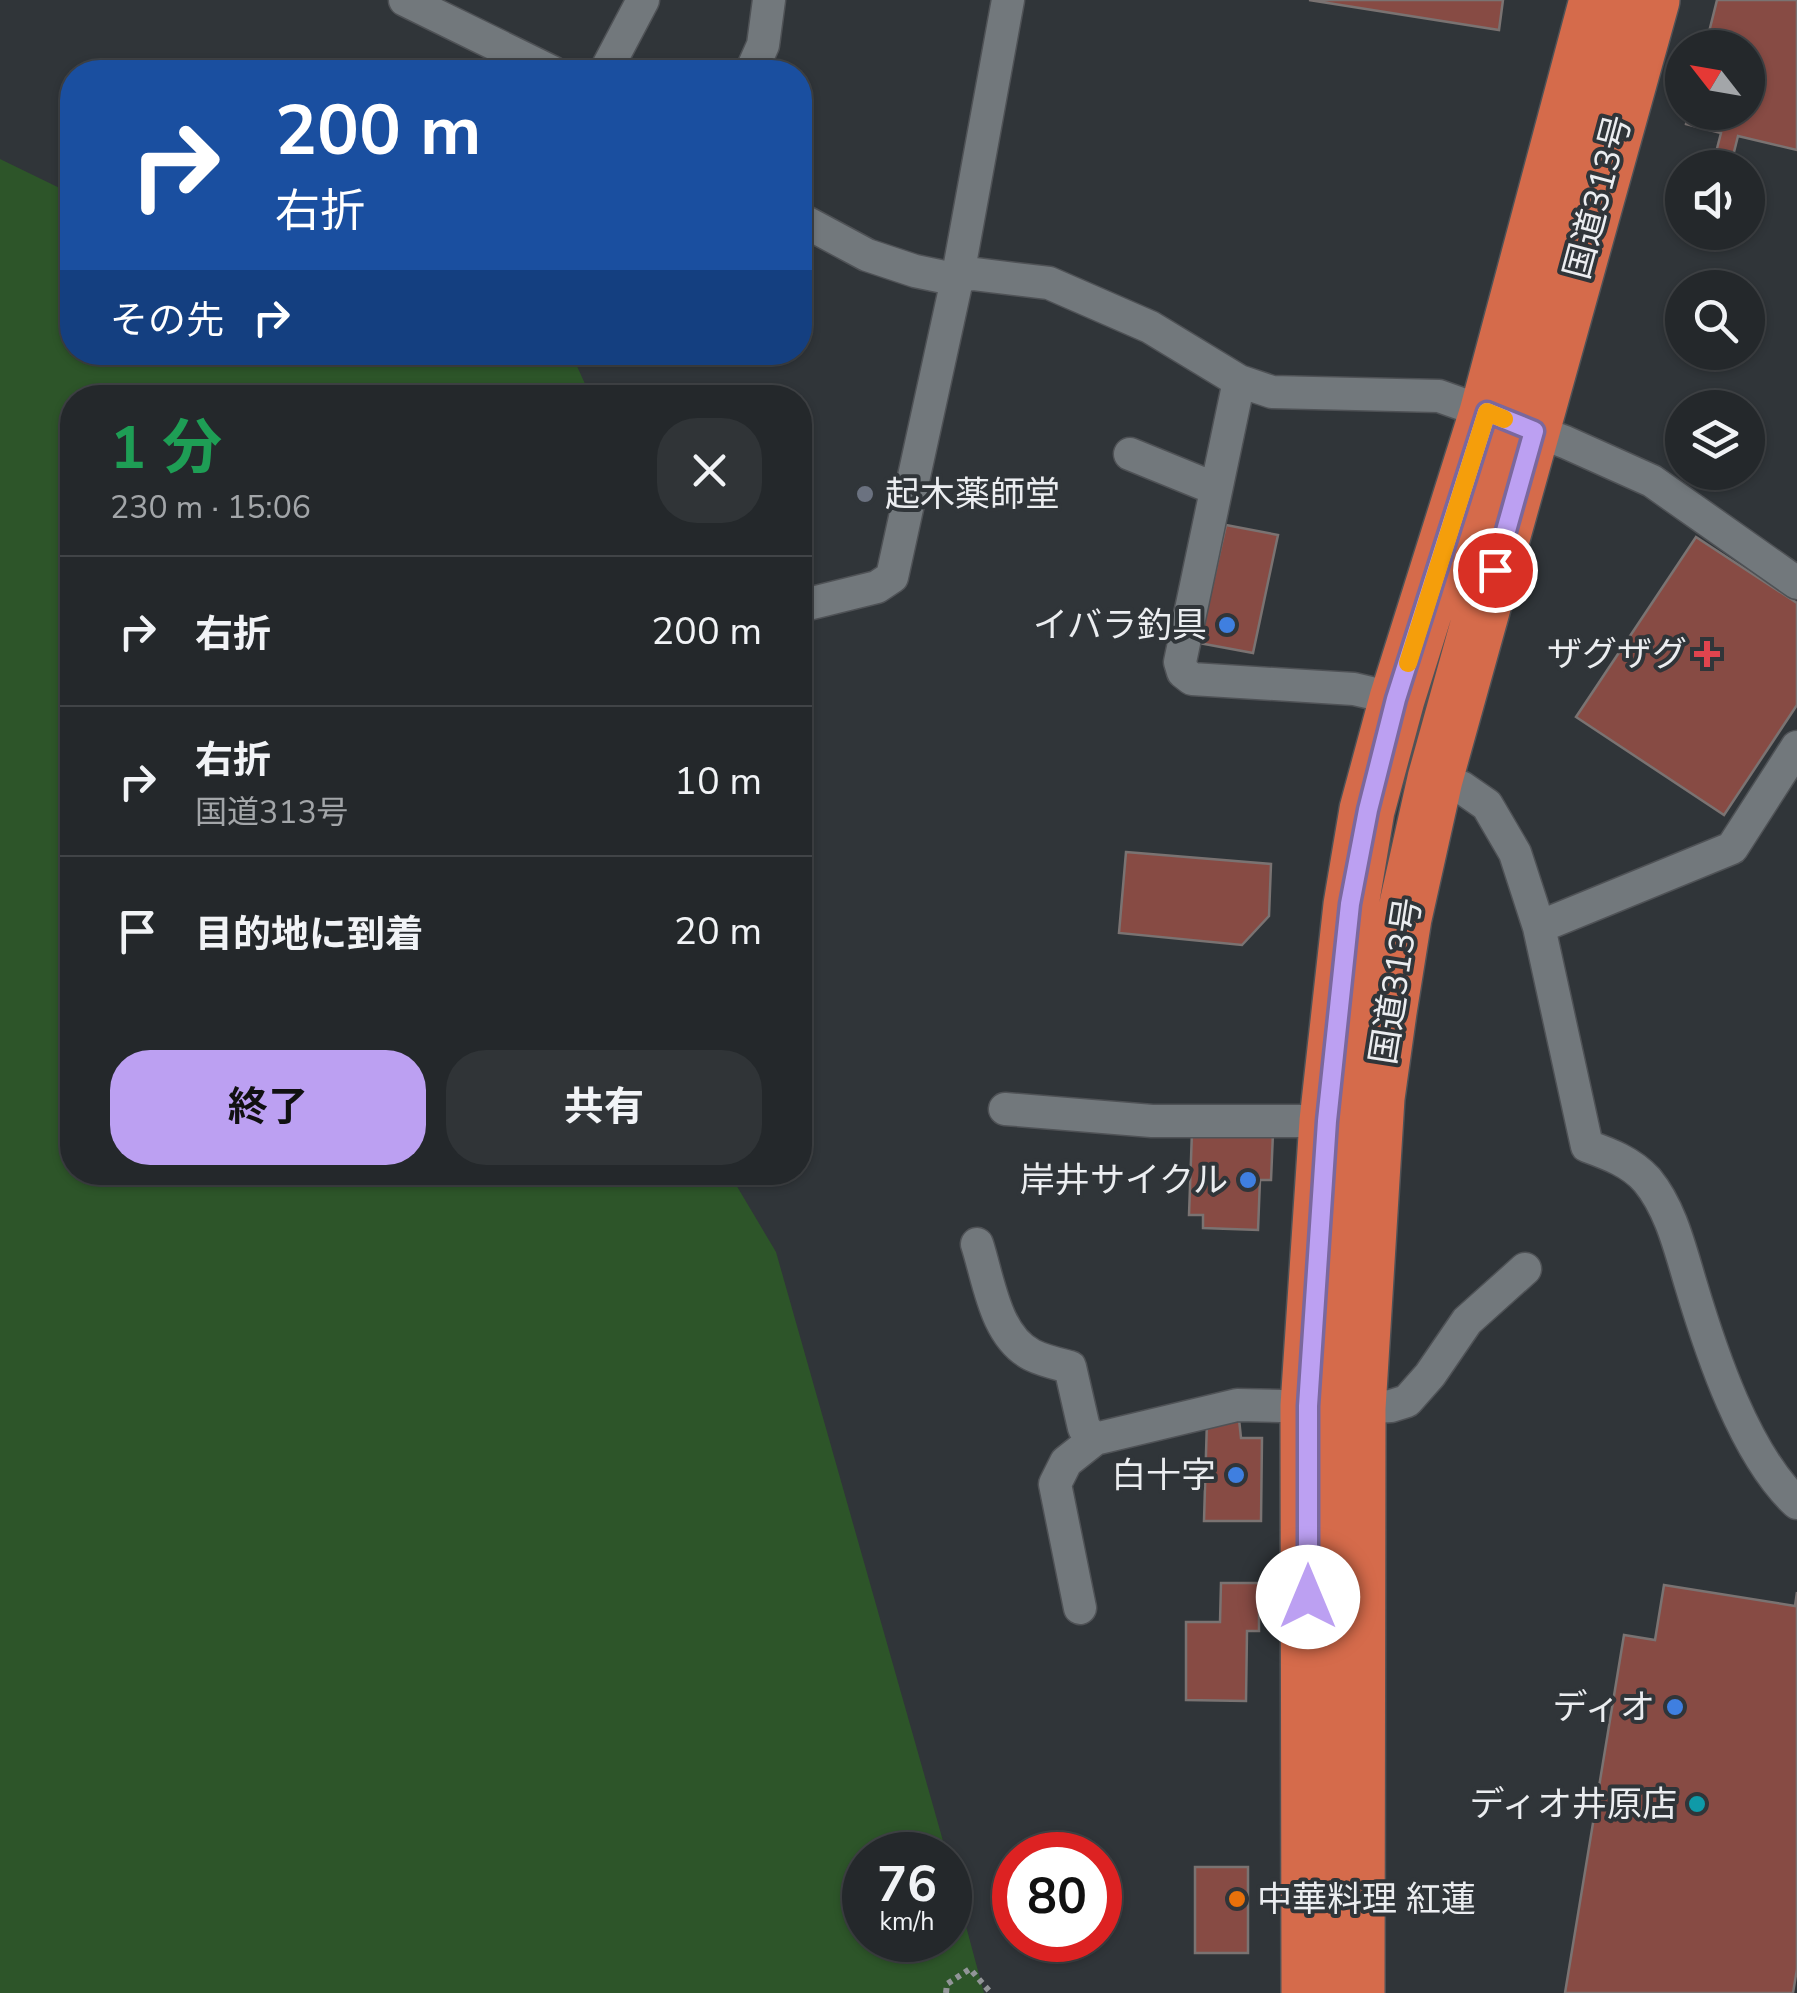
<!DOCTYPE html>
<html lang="ja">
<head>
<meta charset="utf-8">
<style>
	body { margin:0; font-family:"Nunito Sans","Noto Sans JP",sans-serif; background:#303437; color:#f1f3f6; height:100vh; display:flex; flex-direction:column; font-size:38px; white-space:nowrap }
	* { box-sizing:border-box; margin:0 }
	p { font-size:32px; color:#a3a6a9 }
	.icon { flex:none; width:55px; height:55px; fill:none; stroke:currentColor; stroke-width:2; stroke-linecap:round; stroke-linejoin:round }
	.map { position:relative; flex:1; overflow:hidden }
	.drawer { position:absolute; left:60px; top:385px; width:752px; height:800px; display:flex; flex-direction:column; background:#24282b; border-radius:40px; box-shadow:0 2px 8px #0004,0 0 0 2px #414447 }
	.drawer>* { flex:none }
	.top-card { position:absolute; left:60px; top:60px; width:752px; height:305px; border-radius:40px; box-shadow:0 2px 8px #0004,0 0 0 2px #414447; background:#1a4fa0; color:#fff; overflow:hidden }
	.needle { width:65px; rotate:301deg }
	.controls { position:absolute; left:1665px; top:30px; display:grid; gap:20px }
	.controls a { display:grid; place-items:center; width:100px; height:100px; border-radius:50%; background:#24282b; box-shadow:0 2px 8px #0004,0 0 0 2px #414447; font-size:50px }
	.speed { position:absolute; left:842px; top:1832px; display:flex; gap:20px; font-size:50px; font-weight:700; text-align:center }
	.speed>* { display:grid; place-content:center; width:130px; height:130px; border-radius:50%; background:#24282b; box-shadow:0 2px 8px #0004,0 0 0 2px #414447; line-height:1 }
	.speed small { font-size:25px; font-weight:400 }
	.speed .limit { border:15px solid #d22; background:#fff; color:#111 }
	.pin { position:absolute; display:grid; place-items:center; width:85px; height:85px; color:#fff; margin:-42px; border:5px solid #fff; border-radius:50%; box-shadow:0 2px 10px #0007 }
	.me { position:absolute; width:110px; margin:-55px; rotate:0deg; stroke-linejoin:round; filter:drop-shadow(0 0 8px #0008) }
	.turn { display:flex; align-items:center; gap:35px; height:210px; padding:0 50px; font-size:45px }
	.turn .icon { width:130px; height:130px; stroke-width:2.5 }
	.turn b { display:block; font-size:70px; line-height:85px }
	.then { display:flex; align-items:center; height:95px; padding:0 50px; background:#0003; gap:20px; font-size:38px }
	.round { display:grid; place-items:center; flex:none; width:105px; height:105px; border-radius:40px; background:#303437 }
	.head { display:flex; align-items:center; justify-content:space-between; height:170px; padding:0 50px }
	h1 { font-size:60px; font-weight:700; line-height:75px; color:#1e9e55 }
	.action { display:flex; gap:20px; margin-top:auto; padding:20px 50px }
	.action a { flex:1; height:115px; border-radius:40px; background:#bca0f2; color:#111; font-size:40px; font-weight:700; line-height:115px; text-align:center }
	.action a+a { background:#303437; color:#f1f3f6 }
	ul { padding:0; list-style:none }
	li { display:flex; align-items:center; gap:30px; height:150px; padding:0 50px; border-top:2px solid #414447 }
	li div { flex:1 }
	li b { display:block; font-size:38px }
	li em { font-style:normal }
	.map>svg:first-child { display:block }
	.green { fill:#2d5529 }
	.building { fill:#874b44; stroke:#7a7372; stroke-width:2.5 }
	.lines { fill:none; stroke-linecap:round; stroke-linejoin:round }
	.minor-casing { stroke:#4f5256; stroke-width:35 }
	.trunk-casing { stroke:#4f5256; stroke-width:58 }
	.path { stroke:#929598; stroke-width:6; stroke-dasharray:5 5; stroke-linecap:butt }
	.minor { stroke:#72787c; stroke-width:32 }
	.trunk { stroke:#d56b4b; stroke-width:55 }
	.route-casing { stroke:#7a689d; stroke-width:25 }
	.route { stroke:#bca0f2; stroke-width:18 }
	.slow { stroke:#f59e0b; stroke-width:18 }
	.worship-dot { fill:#6b7280; stroke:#303539; stroke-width:4 }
	.shop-dot { fill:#3f7fe0; stroke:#303539; stroke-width:4 }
	.health-dot { fill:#e0444e; stroke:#303539; stroke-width:4 }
	.culture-dot { fill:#0f9aa8; stroke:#303539; stroke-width:4 }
	.food-dot { fill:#e8710a; stroke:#303539; stroke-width:4 }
	.labels { text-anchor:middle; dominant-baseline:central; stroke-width:8; stroke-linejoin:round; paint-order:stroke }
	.street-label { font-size:35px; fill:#ebedf0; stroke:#303539 }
	.poi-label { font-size:35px; fill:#ebedf0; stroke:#303539; text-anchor:end }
</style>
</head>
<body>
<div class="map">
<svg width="1797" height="1993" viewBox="0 0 1797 1993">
	<rect width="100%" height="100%" fill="#303539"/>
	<path class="green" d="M0,159L72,194V352L571,353L591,397L72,398V1172L729,1173L776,1252L947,1855H865V1940H950V1867L984,1993H0Z"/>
	<path class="building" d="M1309,0H1503L1499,30Z
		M1717,0H1797V150L1738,136L1731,164L1714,160L1721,133L1686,124L1688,112H1748V48H1705Z
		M1226,525L1278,535L1253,653L1199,643Z
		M1696,537L1797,603V705L1724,815L1576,717Z
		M1126,852L1271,864L1269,916L1242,945L1119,933Z
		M1192,1131L1273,1133L1271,1180H1260L1258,1230L1203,1228V1215H1189Z
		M1239,1419L1241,1438H1262L1261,1521H1204L1207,1420Z
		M1221,1583H1259V1631H1247L1246,1701L1186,1700V1622H1220Z
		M1664,1585L1795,1606L1797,1592V1969L1793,1993H1565L1624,1635L1655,1640Z
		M1195,1867H1248V1953H1195Z"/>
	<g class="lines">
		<defs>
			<path id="minor" d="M405,0L552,72
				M605,72L643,0
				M751,72L763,45L769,0
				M800,219L867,255L915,271L944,277L974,274L1049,283L1150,327L1239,381L1272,392L1439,396L1487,413L1565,442L1652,481L1797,583
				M1239,381L1180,662L1183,672L1192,679L1354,689L1397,699
				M1130,454L1216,489
				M800,606L877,587L892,577L958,275L1008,0
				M1435,779L1461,787L1487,805L1515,853L1539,927L1587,1146C1609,1154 1631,1162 1647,1180C1671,1209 1680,1249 1691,1285C1711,1352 1745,1455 1797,1503
				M1539,927L1732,848L1797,747
				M1005,1109L1152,1121H1327
				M977,1244C989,1281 995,1336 1032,1355C1044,1361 1058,1364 1070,1367L1084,1428L1095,1439
				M1080,1608L1055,1484L1066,1462L1095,1439L1237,1405L1358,1408L1391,1406L1407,1401L1430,1375L1467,1321L1525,1269"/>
			<path id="trunk" d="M1309,1993L1308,1406L1327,1121L1351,905L1367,810L1397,699L1487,413L1597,0
				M1357,1993L1358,1408L1377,1098L1389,1012L1404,918L1435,779L1652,0"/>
		</defs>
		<use href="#minor" class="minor-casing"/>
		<use href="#trunk" class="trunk-casing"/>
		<path class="path" d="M946,1993L947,1984L970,1969L991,1993"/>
		<use href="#minor" class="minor"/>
		<use href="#trunk" class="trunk"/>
	</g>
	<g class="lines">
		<defs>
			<path id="route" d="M1308,1597V1406L1327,1121L1350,904L1368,810L1396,699L1487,412L1534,431L1495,570"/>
		</defs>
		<use href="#route" class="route-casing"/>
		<use href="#route" class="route"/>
		<path class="slow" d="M1408,663L1487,412L1504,419"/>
	</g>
	<circle class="worship-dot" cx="865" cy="494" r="10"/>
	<g class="shop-dot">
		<circle cx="1227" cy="625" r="10"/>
		<circle cx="1248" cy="1180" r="10"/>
		<circle cx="1236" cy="1475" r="10"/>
		<circle cx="1675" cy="1707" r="10"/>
	</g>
	<path class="health-dot" d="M1702 639h10v10h10v10h-10v10h-10v-10h-10v-10h10z"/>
	<circle class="culture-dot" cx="1697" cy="1804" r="10"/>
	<circle class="food-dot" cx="1237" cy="1899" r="10"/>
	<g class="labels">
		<g class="street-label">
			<text transform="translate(1598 197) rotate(-75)">国道313号</text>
			<text transform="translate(1396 981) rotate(-81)">国道313号</text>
		</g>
		<g class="poi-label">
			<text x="885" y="494" text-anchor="start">起木薬師堂</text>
			<text x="1207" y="625">イバラ釣具</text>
			<text x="1687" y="654">ザグザグ</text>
			<text x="1228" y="1180">岸井サイクル</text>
			<text x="1216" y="1475">白十字</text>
			<text x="1655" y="1707">ディオ</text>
			<text x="1677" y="1804">ディオ井原店</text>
			<text x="1257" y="1899" text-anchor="start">中華料理 紅蓮</text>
		</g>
	</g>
</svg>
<div class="controls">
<a><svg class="needle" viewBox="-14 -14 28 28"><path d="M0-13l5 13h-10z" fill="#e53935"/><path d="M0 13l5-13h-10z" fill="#a3a6a9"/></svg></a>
<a><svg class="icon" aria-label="sound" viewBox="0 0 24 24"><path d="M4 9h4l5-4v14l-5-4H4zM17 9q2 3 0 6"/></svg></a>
<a><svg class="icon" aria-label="search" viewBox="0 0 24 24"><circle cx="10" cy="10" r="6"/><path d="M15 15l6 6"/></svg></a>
<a><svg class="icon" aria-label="layers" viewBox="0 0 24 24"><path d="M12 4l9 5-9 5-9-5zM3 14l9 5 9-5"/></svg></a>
</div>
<div class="speed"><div>76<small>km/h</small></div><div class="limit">80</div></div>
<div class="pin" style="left:1495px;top:570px;background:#d93025"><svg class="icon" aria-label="arrive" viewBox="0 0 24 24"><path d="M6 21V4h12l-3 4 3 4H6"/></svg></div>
<svg class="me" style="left:1308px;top:1597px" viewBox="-20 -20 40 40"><circle r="19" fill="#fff"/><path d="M0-13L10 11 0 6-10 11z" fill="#bca0f2"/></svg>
<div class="top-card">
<div class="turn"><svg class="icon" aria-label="right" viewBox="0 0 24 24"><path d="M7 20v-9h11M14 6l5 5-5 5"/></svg><div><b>200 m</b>右折</div></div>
<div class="then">その先<svg class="icon" aria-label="right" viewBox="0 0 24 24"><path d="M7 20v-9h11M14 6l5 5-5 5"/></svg></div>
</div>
<section class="drawer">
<div class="head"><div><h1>1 分</h1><p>230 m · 15:06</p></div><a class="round"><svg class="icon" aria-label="close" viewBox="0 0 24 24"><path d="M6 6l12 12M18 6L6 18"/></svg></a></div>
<ul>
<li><svg class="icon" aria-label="right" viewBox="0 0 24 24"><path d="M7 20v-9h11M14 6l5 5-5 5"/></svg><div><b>右折</b></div><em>200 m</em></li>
<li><svg class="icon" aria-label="right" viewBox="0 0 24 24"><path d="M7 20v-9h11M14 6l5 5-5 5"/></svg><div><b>右折</b><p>国道313号</p></div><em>10 m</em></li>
<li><svg class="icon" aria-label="arrive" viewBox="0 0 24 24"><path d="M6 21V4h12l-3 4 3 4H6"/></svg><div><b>目的地に到着</b></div><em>20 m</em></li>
</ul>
<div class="action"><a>終了</a><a>共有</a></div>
</section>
</div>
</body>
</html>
